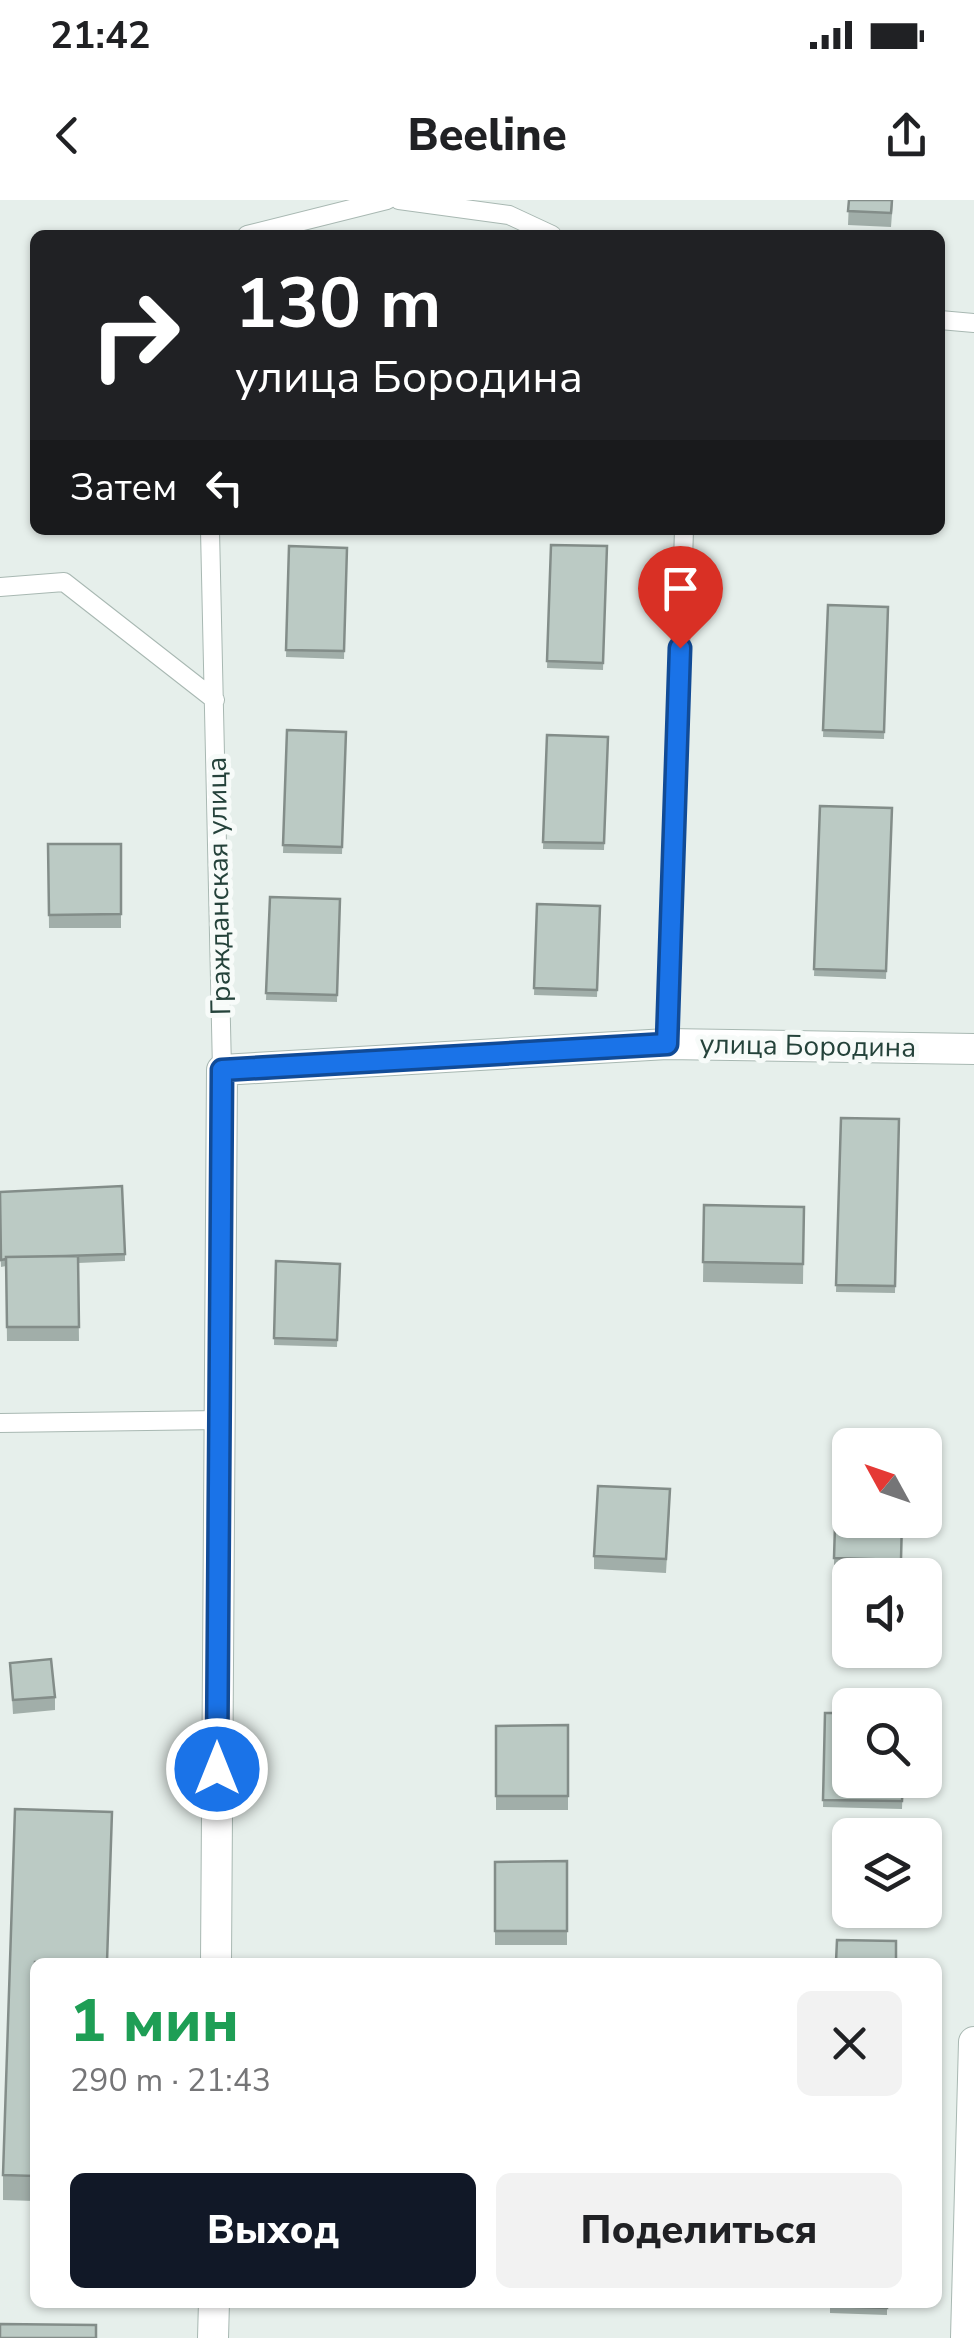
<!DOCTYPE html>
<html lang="ru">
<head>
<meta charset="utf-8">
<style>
	body { margin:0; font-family:"Nunito Sans",sans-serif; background:#f2f2f2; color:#202124; height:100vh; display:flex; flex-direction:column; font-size:38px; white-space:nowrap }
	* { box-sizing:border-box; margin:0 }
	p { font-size:32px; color:#757577 }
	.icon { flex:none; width:55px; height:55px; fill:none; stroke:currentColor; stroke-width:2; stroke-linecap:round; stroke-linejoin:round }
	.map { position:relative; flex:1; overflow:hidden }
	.details { position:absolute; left:30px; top:1758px; width:912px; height:350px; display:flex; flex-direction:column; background:#fff; border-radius:15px; box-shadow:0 2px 8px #0004 }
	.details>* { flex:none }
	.guide { position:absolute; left:30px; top:30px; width:915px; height:305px; border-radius:15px; box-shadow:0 2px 8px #0004; background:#202124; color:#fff; overflow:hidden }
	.needle { width:65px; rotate:310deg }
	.fabs { position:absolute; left:832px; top:1228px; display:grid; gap:20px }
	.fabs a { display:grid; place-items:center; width:110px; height:110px; border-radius:15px; background:#fff; box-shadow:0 2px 8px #0004; font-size:50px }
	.pin { position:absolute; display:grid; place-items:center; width:85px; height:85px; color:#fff; margin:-102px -42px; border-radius:50% 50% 50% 0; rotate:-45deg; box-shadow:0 0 10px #0007 }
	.pin .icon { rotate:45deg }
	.me { position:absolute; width:110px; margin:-55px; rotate:0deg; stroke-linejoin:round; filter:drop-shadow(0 0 8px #0008) }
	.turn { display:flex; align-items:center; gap:35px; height:210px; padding:0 40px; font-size:45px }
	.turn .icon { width:130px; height:130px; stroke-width:2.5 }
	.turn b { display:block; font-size:70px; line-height:85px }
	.then { display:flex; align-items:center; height:95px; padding:0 40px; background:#0003; gap:20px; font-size:38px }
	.round { display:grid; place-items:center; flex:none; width:105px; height:105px; border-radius:15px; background:#f2f2f2 }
	.head { display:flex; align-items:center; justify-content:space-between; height:170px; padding:0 40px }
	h1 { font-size:60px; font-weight:800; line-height:75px; color:#1e9e55 }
	.button { display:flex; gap:20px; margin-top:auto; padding:20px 40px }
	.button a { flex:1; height:115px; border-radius:15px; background:#111827; color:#fff; font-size:40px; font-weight:800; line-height:115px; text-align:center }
	.button a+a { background:#f2f2f2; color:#202124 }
	.status { display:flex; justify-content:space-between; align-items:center; height:70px; padding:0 50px; background:#fff; direction:ltr }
	.status svg { height:28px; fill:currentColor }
	header { display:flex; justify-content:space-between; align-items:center; height:130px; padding:0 40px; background:#fff; font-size:45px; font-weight:800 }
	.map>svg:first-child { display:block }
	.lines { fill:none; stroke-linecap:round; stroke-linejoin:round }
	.service-casing { stroke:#a8b8b2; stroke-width:20 }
	.minor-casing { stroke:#a8b8b2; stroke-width:32 }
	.tertiary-casing { stroke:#a8b8b2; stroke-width:32 }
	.service { stroke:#fff; stroke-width:18 }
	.minor { stroke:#fff; stroke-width:30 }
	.tertiary { stroke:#fff; stroke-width:30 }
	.wall { fill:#a1aea9 }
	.building { fill:#bbcac4; stroke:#838d89; stroke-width:2.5 }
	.route-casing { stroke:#114b97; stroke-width:25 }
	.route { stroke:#1a73e8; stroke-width:18 }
	.labels { text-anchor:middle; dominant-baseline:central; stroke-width:10; stroke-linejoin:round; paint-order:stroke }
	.street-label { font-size:28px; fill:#24423a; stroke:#f7fbf9 }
</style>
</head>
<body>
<div class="status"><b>21:42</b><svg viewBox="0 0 49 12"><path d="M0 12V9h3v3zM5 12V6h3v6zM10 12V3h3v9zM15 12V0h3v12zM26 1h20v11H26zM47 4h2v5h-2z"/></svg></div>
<header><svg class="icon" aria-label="back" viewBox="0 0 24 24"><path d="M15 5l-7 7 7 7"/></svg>Beeline<svg class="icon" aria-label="share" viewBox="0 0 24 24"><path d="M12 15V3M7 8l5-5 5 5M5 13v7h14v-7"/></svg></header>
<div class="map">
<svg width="974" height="2138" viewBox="0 0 974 2138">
	<rect width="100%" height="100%" fill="#e6efeb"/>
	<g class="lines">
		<defs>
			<path id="service" d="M399,0L509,15L552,35
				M247,35L387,0
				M940,120L974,123
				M210,330L222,870
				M0,387L64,382L215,500
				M667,844L684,330
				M0,1223L220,1220"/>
			<path id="minor" d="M216,1762L222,870L667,844L974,849
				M213,2138L214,2102"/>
			<path id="tertiary" d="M966,2138L974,1842"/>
		</defs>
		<use href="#service" class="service-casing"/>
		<use href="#minor" class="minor-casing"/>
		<use href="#tertiary" class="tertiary-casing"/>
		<use href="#service" class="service"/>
		<use href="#minor" class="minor"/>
		<use href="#tertiary" class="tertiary"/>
	</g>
	<path class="wall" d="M849,0H893L891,27L848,25Z
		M551,345L607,346L603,470L547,468Z
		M289,346L347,348L344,459L286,457Z
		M828,405L888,407L884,539L823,537Z
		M287,530L346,532L342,654L283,653Z
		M547,535L608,537L604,650L543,649Z
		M820,606L892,608L886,779L814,776Z
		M48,644H121V728H49Z
		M270,697L340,699L337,802L266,800Z
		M537,704L600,706L597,797L534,795Z
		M841,918L899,919L895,1093L836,1092Z
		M704,1005L804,1007L803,1084L703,1082Z
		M0,1036L125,1054V1061L78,1063L79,1141H7L6,1066L1,1067Z
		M276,1061L340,1064L337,1147L274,1145Z
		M836,1293L902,1320L901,1367L834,1365Z
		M670,1303L666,1373L594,1369V1356Z
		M10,1463L55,1497V1510L13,1514Z
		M825,1513L903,1580L902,1609L823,1607Z
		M568,1525V1610H496V1526Z
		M567,1661V1745H495V1662Z
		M35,1762V2001L3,2000V1975Z
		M830,2102H887V2115L830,2113Z"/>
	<path class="building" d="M849,0H892L891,13L848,11Z
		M551,345L607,346L603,463L547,461Z
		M289,346L347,348L344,451L286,450Z
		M828,405L888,407L884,532L823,530Z
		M287,530L346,532L342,647L283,645Z
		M547,535L608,537L604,643L543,642Z
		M820,606L892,608L886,771L814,769Z
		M48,644H121V714L49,715Z
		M270,697L340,699L337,795L266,793Z
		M537,704L600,706L597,790L534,788Z
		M841,918L899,919L895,1086L836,1085Z
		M122,986L125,1054L65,1056L6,1057V1059L1,1060L0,992Z
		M704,1005L804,1007L803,1064L703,1062Z
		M78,1056L79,1127H7L6,1057Z
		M276,1061L340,1064L337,1140L274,1138Z
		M598,1286L670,1289L666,1359L594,1356Z
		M836,1293L850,1294V1320H902L901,1360L834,1358Z
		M51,1459L55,1497L13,1500L10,1463Z
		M825,1513H850V1580H903L902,1601L823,1600Z
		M568,1525V1596H496V1526Z
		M15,1609L112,1612L107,1762H35V1976L3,1975Z
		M567,1661V1731H495V1662Z
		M837,1740L896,1741V1762H836Z
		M830,2102H887V2108L830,2106Z
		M0,2124L96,2125V2138H0Z"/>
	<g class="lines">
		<defs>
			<path id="route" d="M217,1569L222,870L667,844L680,448"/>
		</defs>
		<use href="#route" class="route-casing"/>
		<use href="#route" class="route"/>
	</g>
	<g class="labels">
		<g class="street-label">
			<text transform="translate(219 686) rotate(-91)">Гражданская улица</text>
			<text transform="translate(808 846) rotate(1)">улица Бородина</text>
		</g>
	</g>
</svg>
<div class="fabs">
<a><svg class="needle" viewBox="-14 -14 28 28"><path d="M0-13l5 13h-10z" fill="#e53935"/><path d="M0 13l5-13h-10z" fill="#757577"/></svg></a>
<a><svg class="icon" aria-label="sound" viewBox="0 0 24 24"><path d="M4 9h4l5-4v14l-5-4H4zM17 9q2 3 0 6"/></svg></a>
<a><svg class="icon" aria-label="search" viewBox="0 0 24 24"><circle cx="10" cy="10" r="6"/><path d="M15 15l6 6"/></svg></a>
<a><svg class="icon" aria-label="layers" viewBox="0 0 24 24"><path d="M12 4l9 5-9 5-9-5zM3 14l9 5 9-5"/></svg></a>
</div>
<div class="pin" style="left:680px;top:448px;background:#d93025"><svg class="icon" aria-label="arrive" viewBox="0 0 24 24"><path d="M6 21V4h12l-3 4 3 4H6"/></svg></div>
<svg class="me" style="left:217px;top:1569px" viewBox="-20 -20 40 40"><circle r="17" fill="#1a73e8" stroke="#fff" stroke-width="3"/><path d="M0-11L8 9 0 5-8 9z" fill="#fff"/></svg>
<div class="guide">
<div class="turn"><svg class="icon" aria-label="right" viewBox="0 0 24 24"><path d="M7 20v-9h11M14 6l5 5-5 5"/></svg><div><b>130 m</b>улица Бородина</div></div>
<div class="then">Затем<svg class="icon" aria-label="left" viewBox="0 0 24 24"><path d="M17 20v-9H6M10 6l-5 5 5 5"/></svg></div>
</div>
<section class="details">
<div class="head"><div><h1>1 мин</h1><p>290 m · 21:43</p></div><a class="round"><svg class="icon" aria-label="close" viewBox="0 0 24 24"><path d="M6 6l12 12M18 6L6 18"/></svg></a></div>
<div class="button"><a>Выход</a><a>Поделиться</a></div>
</section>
</div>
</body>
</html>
